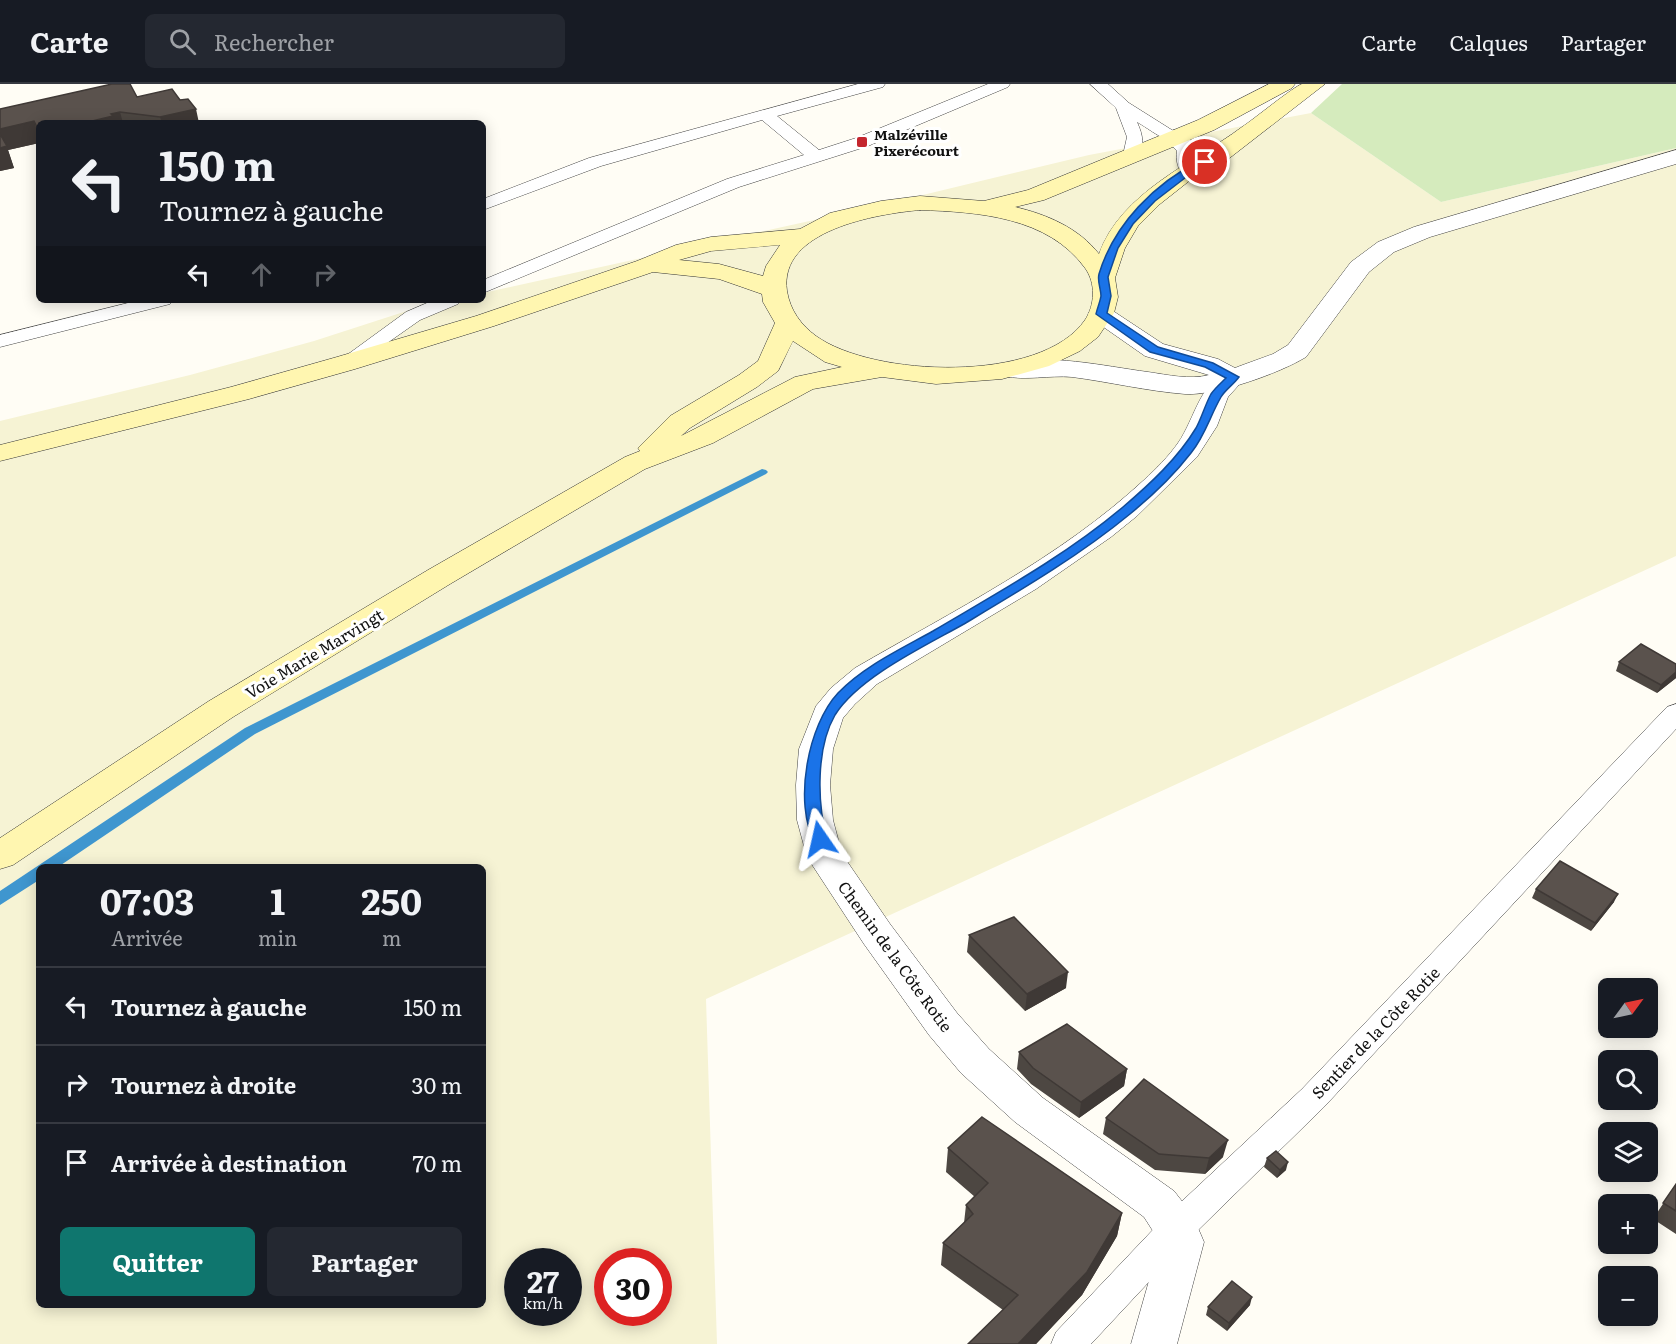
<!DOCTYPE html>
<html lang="fr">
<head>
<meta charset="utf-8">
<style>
	body { margin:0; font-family:Literata,serif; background:#242831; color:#f1f3f6; height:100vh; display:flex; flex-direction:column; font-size:22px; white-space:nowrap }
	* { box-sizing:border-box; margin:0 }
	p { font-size:20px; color:#9ea1a6 }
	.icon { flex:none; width:33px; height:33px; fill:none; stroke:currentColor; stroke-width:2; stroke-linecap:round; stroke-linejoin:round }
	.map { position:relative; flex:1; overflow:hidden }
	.sheet { position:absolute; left:36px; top:780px; width:450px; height:444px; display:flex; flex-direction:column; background:#171b24; border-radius:9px; box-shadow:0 3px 15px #0003 }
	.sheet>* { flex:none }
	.guide { position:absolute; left:36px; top:36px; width:450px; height:183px; border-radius:9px; box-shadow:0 3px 15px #0003; background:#171b24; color:#f1f3f6; overflow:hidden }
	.needle { width:39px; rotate:57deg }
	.tools { position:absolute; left:1598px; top:894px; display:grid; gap:12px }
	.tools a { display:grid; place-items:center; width:60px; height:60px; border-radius:9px; background:#171b24; box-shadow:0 3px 15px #0003; font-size:30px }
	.speed { position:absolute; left:504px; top:1164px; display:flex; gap:12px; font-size:30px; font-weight:700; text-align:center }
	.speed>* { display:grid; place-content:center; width:78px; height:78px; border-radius:50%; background:#171b24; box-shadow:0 3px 15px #0003; line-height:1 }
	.speed small { font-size:15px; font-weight:400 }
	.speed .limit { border:9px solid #d22; background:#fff; color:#111 }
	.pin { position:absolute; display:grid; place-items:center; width:51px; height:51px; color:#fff; margin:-26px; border:3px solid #fff; border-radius:50%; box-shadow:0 2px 6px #0007 }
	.me { position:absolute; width:66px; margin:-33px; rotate:349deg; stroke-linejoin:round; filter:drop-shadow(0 0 4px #0008) }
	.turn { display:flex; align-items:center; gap:21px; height:126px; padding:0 24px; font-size:27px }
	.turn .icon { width:78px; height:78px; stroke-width:2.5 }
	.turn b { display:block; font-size:42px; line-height:51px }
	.lanes { display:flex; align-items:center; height:57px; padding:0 24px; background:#0003; justify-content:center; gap:30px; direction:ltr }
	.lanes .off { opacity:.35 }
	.eta { display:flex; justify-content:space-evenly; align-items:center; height:102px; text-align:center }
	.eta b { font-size:36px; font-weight:700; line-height:42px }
	.cta { display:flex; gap:12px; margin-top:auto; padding:12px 24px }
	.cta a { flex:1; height:69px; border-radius:9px; background:#0f766e; color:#fff; font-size:24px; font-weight:700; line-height:69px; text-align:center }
	.cta a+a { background:#242831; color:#f1f3f6 }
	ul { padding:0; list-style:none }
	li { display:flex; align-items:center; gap:18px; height:78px; padding:0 24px; border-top:2px solid #363941 }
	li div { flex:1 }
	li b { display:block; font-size:22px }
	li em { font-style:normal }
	header { display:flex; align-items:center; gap:36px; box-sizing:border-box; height:84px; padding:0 30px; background:#171b24; border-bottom:2px solid #363941 }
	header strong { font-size:28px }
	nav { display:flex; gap:33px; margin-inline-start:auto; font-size:21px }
	.search { width:420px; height:54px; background:#242831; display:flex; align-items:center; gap:15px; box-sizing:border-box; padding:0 21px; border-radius:9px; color:#9ea1a6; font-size:22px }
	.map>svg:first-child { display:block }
	.farmland { fill:#f6f3d4; fill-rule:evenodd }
	.green { fill:#d5ebbd }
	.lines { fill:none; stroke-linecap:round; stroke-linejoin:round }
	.stream { fill:#3f96cf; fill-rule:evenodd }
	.service-casing { stroke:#444; stroke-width:1 }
	.minor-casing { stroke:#444; stroke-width:1 }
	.tertiary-casing { stroke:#444; stroke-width:1 }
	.secondary-casing { stroke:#333; stroke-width:1 }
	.service { fill:#fff; fill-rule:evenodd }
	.minor { fill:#fff; fill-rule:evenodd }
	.tertiary { fill:#fff; fill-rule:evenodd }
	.secondary { fill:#fff6b0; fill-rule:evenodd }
	.wall { fill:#4d4742 }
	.shaded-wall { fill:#3f3936 }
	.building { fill:#5a524d; stroke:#3f3936; stroke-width:1.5 }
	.route { fill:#1a73e8; stroke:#114b97; stroke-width:1.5 }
	.poi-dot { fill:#c4262e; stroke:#fff; stroke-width:2 }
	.labels { text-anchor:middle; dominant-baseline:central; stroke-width:6; stroke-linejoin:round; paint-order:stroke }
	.far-poi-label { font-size:14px; font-weight:bold; fill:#111; stroke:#fff; text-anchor:start }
	.street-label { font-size:16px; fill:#111; stroke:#fff }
</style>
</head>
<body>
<header>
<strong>Carte</strong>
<div class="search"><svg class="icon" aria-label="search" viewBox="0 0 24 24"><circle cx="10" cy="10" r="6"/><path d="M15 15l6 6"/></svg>Rechercher</div>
<nav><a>Carte</a><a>Calques</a><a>Partager</a></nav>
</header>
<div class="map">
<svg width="1676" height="1260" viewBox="0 0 1676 1260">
	<rect width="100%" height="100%" fill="#fffdf5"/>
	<path class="farmland" d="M1311,29L1441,118L1676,64V472L706,915L717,1260H0V337L190,291L314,257L416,224L453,216H483V209L873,123L1089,71ZM39,783H483V1221H39ZM518,1178H568V1228H518ZM608,1178H658V1228H608Z"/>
	<path class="green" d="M1342,0H1676V64L1441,118L1311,29Z"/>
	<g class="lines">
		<path class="stream" d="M762,385L766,386L768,388L766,390L255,650L58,783H39V796L0,821V807L245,644Z"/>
		<defs>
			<path id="service" d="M858,0H885L883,3L777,32L819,66L856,54L988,0H1010L1008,3L868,62L739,103L483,209V196L727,95L804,71L762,36L601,82L483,126V115L589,74Z
				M1090,0H1108L1129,19L1183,53L1181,57C1166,60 1150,45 1137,38C1143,51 1145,62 1138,75H1126L1123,71L1127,53L1116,24Z
				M140,216H173L170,220L0,263V251Z
				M434,216H461L458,220L420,236L353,283H339L336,279L406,228Z
				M1676,620V645L1324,1023L1189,1155L1091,1260H1051L1056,1248L1165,1133L1302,1005L1667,623Z"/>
			<path id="minor" d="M1175,46L1183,48L1199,66L1198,76L1201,85L1198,90L1190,92L1182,90C1177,82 1176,76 1177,67L1164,53L1167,48Z
				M1233,285L1242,287L1246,293L1228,313L1217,342L1197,373L1137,432L1111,453L1036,505L877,600L855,620L843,634L833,665L830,701L833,736L842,770L890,840L957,929L989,965L1043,1014L1174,1107L1192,1130L1204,1158L1177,1260H1131L1160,1158L1144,1133L1015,1038L961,989L929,951L864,860L807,773L797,736L796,701L799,665L816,622L831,604L855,584C953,527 1060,474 1144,396C1156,385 1169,372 1178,359C1195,335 1201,293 1233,285Z"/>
			<path id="tertiary" d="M1676,66V80L1430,153L1394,168L1369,188L1306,273C1280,289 1216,312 1185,310C1147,307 1110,298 1072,293C1049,291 1026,297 1004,292L1000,286L1004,280C1048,269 1103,282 1148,288C1169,291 1189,296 1209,291L1145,272L1092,235L1088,230L1092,225L1101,222L1110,225L1163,260L1218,275L1235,284L1240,282L1273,270L1288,261L1351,178L1378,158L1414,143Z"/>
			<path id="secondary" d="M1269,0H1295L1292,4L1214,46L1044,116L1015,123C1046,130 1079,144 1099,170C1121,108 1194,79 1242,43C1253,36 1293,3 1302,0C1309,0 1319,0 1325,0L1227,76L1198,90L1160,120L1138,142L1125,164L1115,194L1118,213L1114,229L1098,253L1080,267L1049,282L1002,295L936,300L882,293L813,305L713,359L645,385L450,500L233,633L13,781L0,785V754L209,617L428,486L625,373L640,367L638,364L670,332L739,291L758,277L775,239L763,218L762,210L719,195L653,188L494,242L355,285L249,315L0,377V361L231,303L337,273L476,232L637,177L676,161L711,153L800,145L830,129L881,117L920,112L984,117L1028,106L1198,36ZM920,126C979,128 1048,133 1085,184C1096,199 1095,221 1085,236C1041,300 873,293 816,252C801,241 790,226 787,207C778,146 877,130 920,126ZM780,161L766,182L763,192L719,180L679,176L711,167ZM793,257L825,278L842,283L795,293L681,352L690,344L757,303L778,287Z"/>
		</defs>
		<use href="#service" class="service-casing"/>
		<use href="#minor" class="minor-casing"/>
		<use href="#tertiary" class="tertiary-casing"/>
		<use href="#secondary" class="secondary-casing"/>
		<use href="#service" class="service"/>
		<use href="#minor" class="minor"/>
		<use href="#tertiary" class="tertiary"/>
		<use href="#secondary" class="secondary"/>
	</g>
	<path class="wall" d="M137,13H178L199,39H39V59L8,66L14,84L0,87V25Z
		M1619,578L1676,580V594L1657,609L1616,587Z
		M1536,805L1614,818L1591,847L1532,814Z
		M969,851L1066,904L1025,927L967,868Z
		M1019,968L1127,985L1124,1002L1079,1034L1031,1000L1017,985Z
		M1106,1034L1223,1073L1205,1090L1155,1086L1103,1050Z
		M948,1064L1122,1129L1117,1152L1082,1211L1036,1260H968L1003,1226L941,1181L943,1159L964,1139L966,1121L975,1113L946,1088Z
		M1267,1074L1286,1086L1277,1094L1264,1083Z
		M1676,1100V1150L1653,1135Z
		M1250,1221L1227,1247L1206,1231L1208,1223Z"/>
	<path class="shaded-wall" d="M196,25L199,39H162L160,33Z
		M120,28L123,39H84L111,30Z
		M34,37L39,54V59L8,66L14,84L0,87V45Z
		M1676,588V594L1657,609L1661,601Z
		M1618,810L1614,818L1591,847L1595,839Z
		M1068,888L1066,904L1025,927L1027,910Z
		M1127,985L1124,1002L1079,1034L1081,1018Z
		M1228,1056L1223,1073L1205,1090L1209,1074Z
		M1288,1078L1286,1086L1277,1094L1280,1086Z
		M1122,1129L1117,1152L1082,1211L1036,1260H1018Z
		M1252,1213L1250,1221L1227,1247L1229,1239Z"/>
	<path class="building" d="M112,0H130L137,13L172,5L180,16L188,15L196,25L160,33L120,28L111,30L113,32L84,39H39V47L34,37L0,45V25Z
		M0,50L7,62L0,64Z
		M1641,560L1676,580V588L1661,601L1619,578Z
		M1560,777L1618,810L1595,839L1536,805Z
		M1014,833L1068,888L1027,910L969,851Z
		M1067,940L1127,985L1081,1018L1033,984L1019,968Z
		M1144,995L1228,1056L1209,1074L1159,1070L1106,1034Z
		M982,1033L1122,1129L1087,1188L1018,1260H968L1018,1211L943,1159L973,1130L966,1121L988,1099L948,1064Z
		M1276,1067L1288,1078L1280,1086L1267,1074Z
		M1676,1100V1127L1663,1119Z
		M1232,1197L1252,1213L1229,1239L1208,1223Z"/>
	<path class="route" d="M1201,76L1209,78L1194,87L1155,117L1133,140L1118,164L1108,193L1111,212L1107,229L1158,263L1213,279L1239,293C1234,300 1225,306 1221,313C1210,332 1205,352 1191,369C1174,391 1152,412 1130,430C1079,472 1021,506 964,540C925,562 859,593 835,631C816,664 817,719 827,755L825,759H815C793,719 808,641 838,609C864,582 901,565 933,547C997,509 1065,472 1123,423C1150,400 1178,374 1196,344C1202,333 1205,321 1211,310C1215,304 1221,299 1226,294L1205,283L1150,268L1096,230C1097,225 1100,218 1101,212C1101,205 1097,197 1099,190C1114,140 1155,99 1201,76Z"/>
	<rect class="poi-dot" x="856" y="52" width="12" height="12" rx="3"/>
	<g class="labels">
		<g class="far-poi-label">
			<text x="874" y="50">Malzéville<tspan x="874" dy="16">Pixerécourt</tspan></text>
		</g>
		<g class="street-label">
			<text transform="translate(314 569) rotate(-31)">Voie Marie Marvingt</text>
			<text transform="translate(896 872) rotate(54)">Chemin de la Côte Rotie</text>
			<text transform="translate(1375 948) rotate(-46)">Sentier de la Côte Rotie</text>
		</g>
	</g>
</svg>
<div class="tools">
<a><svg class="needle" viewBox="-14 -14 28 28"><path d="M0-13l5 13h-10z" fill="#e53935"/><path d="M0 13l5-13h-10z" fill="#9ea1a6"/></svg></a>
<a><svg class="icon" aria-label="search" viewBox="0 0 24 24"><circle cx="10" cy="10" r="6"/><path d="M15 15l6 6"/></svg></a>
<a><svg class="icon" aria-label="layers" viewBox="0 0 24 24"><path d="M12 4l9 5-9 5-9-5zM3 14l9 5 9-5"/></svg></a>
<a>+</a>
<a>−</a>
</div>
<div class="speed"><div>27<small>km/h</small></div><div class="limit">30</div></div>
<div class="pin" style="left:1205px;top:78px;background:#d93025"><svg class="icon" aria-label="arrive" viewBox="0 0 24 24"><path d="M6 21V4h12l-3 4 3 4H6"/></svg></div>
<svg class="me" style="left:820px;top:755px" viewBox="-20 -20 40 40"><path d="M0-17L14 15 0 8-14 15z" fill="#1a73e8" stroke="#fff" stroke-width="4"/></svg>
<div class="guide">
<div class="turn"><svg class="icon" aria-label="left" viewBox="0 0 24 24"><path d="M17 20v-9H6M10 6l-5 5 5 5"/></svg><div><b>150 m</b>Tournez à gauche</div></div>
<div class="lanes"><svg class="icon" aria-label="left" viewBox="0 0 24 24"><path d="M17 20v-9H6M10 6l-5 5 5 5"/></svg><svg class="icon off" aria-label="ahead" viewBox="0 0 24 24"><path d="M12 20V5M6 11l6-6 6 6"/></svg><svg class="icon off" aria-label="right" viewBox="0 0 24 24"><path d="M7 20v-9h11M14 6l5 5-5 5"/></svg></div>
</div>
<section class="sheet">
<div class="eta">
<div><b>07:03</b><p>Arrivée</p></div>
<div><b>1</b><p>min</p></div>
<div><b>250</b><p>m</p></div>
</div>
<ul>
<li><svg class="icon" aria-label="left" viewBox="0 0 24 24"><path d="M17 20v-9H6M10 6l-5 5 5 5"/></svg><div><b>Tournez à gauche</b></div><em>150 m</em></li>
<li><svg class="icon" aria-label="right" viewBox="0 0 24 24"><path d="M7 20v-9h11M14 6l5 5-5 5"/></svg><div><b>Tournez à droite</b></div><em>30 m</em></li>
<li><svg class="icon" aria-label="arrive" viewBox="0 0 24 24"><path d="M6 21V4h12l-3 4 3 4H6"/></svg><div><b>Arrivée à destination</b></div><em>70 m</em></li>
</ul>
<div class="cta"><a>Quitter</a><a>Partager</a></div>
</section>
</div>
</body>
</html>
